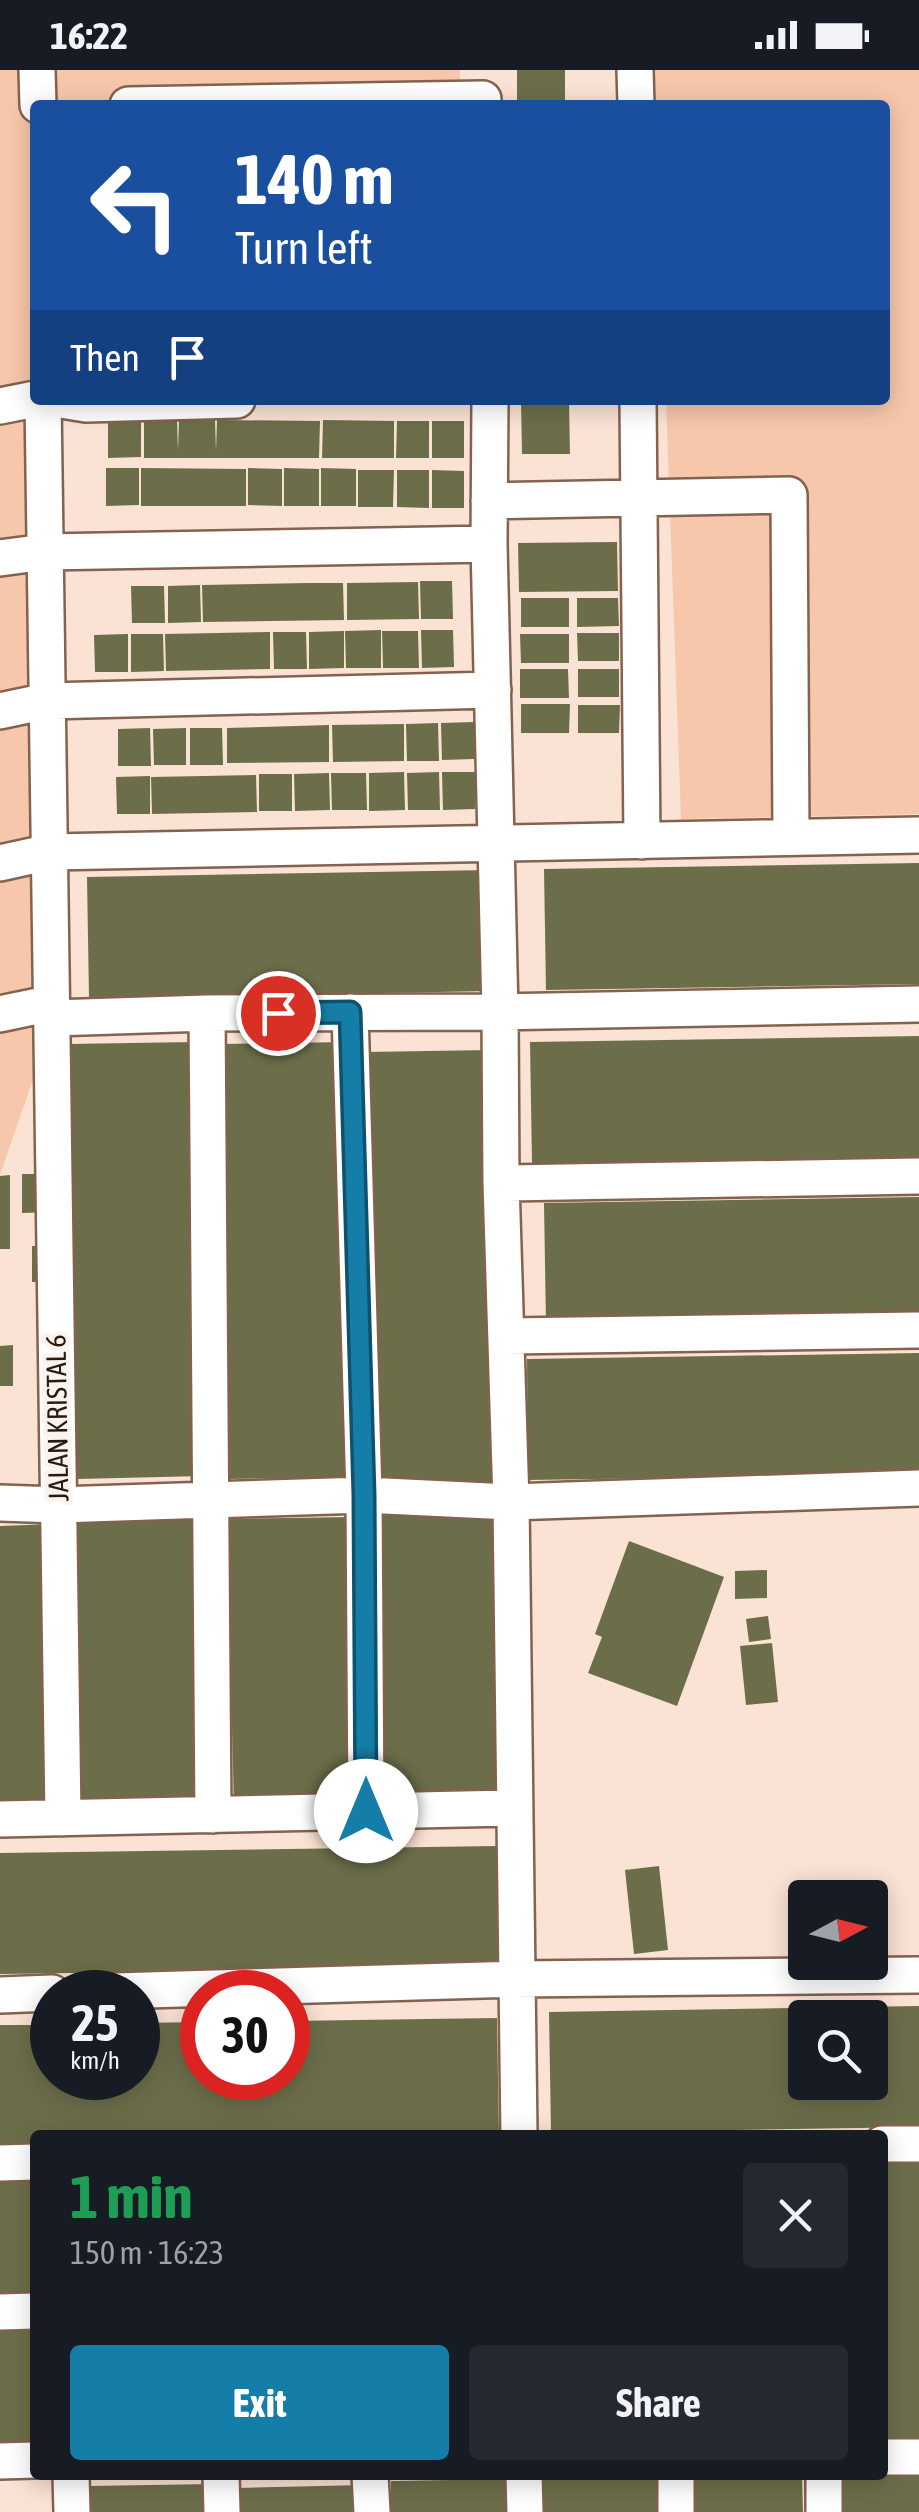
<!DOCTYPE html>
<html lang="en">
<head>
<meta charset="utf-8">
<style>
	body { margin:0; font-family:"Asap Condensed",sans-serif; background:#242831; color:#f1f3f6; height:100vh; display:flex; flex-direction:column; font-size:38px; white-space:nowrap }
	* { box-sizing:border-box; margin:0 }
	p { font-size:32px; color:#9ea1a6 }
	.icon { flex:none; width:55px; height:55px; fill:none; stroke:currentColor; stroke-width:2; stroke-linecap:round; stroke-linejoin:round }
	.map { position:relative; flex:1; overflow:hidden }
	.details { position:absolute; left:30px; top:2060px; width:858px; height:350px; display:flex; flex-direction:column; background:#171b24; border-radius:10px; box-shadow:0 5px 25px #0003 }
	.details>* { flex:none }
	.hud { position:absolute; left:30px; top:30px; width:860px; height:305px; border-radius:10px; box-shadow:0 5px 25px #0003; background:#1a4fa0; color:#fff; overflow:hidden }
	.needle { width:65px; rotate:83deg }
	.fabs { position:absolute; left:788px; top:1810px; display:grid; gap:20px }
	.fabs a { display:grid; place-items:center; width:100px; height:100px; border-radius:10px; background:#171b24; box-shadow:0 5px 25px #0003; font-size:50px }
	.speed { position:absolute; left:30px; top:1900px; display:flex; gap:20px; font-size:50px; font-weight:700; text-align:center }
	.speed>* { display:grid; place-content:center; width:130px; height:130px; border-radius:50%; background:#171b24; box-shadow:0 5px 25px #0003; line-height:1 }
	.speed small { font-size:25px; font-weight:400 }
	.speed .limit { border:15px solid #d22; background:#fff; color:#111 }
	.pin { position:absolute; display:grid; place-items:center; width:85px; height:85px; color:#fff; margin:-42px; border:5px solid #fff; border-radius:50%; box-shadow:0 2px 10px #0007 }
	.me { position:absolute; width:110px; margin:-55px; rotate:0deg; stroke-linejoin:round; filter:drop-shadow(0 0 8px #0008) }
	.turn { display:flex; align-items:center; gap:35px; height:210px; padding:0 40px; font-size:45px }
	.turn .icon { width:130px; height:130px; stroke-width:2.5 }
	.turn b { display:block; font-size:70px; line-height:85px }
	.then { display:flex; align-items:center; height:95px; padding:0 40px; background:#0003; gap:20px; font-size:38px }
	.round { display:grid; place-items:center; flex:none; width:105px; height:105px; border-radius:10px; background:#242831 }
	.head { display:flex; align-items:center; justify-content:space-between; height:170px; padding:0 40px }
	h1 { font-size:60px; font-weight:700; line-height:75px; color:#1e9e55 }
	.cta { display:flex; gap:20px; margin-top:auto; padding:20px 40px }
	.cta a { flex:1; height:115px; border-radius:10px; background:#157ea8; color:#fff; font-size:40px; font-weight:700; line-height:115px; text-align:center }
	.cta a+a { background:#242831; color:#f1f3f6 }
	.status { display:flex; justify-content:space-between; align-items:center; height:70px; padding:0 50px; background:#171b24; direction:ltr }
	.status svg { height:28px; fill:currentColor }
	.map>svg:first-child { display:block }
	.green { fill:#f7c7ab }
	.building { fill:#6c6e4a; fill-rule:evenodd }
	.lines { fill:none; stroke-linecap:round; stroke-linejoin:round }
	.street-casing { stroke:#84624e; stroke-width:40 }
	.street { stroke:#fff; stroke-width:35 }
	.route-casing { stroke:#0e526d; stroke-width:25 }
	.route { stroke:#157ea8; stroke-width:18 }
	.labels { text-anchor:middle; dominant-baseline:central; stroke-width:9; stroke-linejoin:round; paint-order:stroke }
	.street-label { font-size:28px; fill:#281a11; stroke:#fbf3ee }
</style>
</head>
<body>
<div class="status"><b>16:22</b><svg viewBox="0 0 49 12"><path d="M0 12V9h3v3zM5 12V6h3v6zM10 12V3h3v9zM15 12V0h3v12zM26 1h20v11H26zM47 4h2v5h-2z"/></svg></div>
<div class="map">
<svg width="919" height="2442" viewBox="0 0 919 2442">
	<rect width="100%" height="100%" fill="#fae2d4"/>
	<path class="green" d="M0,0H460V35H35V330L50,960L0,1105Z
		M654,0H919V744L681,749L666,330H885V35H655Z"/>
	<path class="building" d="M517,0H565V35H517Z
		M521,330H569L570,384H522Z
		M108,350H141V387L108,388Z
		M144,350H177L178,381L179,350H215L216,381L217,350L320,351L319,388H144Z
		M323,350L394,351V388H322Z
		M397,351H429V388H396Z
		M432,351H464V388H432Z
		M106,398H139V435L106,436Z
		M141,398L246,399V436H141Z
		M248,398L282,399V436L248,435Z
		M284,398L319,399V436H284Z
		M321,398L356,399V436H321Z
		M358,400H394L393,437H358Z
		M397,400H429V438L397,437Z
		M432,400L464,401V438H432Z
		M617,472L618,521L519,522L518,473Z
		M420,511H452L453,549H421Z
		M418,512L419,549L347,550V513Z
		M308,513H343L344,550L203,552L202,515Z
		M200,515L201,552L168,553V516Z
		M131,516H164L165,553H132Z
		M521,528H569V557H521Z
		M577,528H618L619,556L577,557Z
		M381,560V598H346L345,561Z
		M421,560H453L454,597L422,598Z
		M344,561V598L309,599V562Z
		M382,561H418L419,598H383Z
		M270,562V599L166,601L165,564Z
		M273,562H306L307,599H274Z
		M577,563H619V591H578Z
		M128,564V602H95L94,565Z
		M131,564H163L164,601L131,602Z
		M520,564H569V593H521Z
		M520,599H568L569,628H520Z
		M578,599H619V627H578Z
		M521,634H570L569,663H521Z
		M578,635H620L619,663H578Z
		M474,652V689L442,690L441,653Z
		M438,653L439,691H407L406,654Z
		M404,654V691L333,692L332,655Z
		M329,655V692L227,693V658Z
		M150,658L151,696H118V659Z
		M186,658V695H154L153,659Z
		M190,658H222L223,695H190Z
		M404,702L405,740L369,741V703Z
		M439,702L440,740H408L407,703Z
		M442,702H475V739L443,740Z
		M329,703L330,740L295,741L294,704Z
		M331,703H366L367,740H332Z
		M259,704H292V741H259Z
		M256,705L257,742L152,744L151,707Z
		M150,706V744H117L116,707Z
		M919,793V914L546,920L544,799Z
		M490,800L493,921L89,928L87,807Z
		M919,966V1087L532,1094L530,972Z
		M194,972L203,1406L77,1409L69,974Z
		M346,972L354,1407L229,1409L220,974Z
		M491,980L500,1414L375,1417L366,982Z
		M22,1104H53V1142L22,1143Z
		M10,1105V1179H0V1106Z
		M919,1127V1248L546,1254L544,1133Z
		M32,1176H49V1212H32Z
		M13,1275V1316H0V1276Z
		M919,1283V1404L528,1410L527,1289Z
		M499,1441L505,1732L380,1734L373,1444Z
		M200,1443L205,1733L80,1735L74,1445Z
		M353,1447L359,1737L234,1740L227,1449Z
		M54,1454L59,1745L0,1746V1456Z
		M629,1471L724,1507L677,1636L588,1603L602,1567L595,1564Z
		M767,1500V1528L735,1529V1501Z
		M768,1546L771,1569L749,1572L746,1549Z
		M772,1573L778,1632L746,1635L740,1576Z
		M497,1776L499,1897L0,1904V1783Z
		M659,1796L668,1880L634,1884L625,1800Z
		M919,1936V2057L551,2063L549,1942ZM805,1948H870V2012H805Z
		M497,1948L499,2065H35V2076H0V1955H52V2008H138V1953L202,1952V2008H288V1951Z
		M919,2084V2375H882V2085Z
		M35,2110V2232H0V2111Z
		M35,2256V2378H0V2257Z
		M882,2393H919V2442H834V2405H882Z
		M676,2405H802L803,2442H677Z
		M663,2406L664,2442H538L537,2409Z
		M516,2409L517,2442H391V2411Z
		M214,2414V2442H89L88,2416Z
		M364,2415V2442H239L238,2418Z"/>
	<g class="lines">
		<defs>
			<path id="street" d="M37,0L38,35
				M635,0L636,35
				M128,35L483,29
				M43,330L63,1748
				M61,330L86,334L237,330
				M490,330L489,474L500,942L501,1113L511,1432L519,2065
				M638,330L642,771
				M0,336L35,329
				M489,431L789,425L791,767
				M0,488L45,482L489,474
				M0,641L47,631L493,620
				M0,793L50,782C339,775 629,771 919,765
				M350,942L364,1425L366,1741
				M207,943L213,1745
				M0,944L52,933
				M53,948L207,943L500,942L919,934
				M501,1113L919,1106
				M506,1266L919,1260
				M0,1433L58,1435L364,1425L511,1432L919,1418
				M0,1749L513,1738
				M81,1922L516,1909L919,1905
				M0,1925L52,1923
				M882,2074H919
				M0,2093L35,2092
				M0,2242L35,2241
				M882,2387H919
				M0,2391L35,2390
				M71,2405L72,2442
				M221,2405L222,2442
				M370,2405L372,2442
				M524,2405L525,2442
				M824,2405V2442
				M676,2442V2405"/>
		</defs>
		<use href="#street" class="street-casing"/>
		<use href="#street" class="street"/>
	</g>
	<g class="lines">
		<defs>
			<path id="route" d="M278,943L350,942L364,1425L366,1741"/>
		</defs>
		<use href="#route" class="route-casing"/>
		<use href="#route" class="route"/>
	</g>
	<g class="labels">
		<g class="street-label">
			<text transform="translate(57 1348) rotate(-91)">JALAN KRISTAL 6</text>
		</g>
	</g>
</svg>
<div class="fabs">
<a><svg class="needle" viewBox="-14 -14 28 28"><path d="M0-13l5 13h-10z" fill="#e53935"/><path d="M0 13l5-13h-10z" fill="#9ea1a6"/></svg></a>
<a><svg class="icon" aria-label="search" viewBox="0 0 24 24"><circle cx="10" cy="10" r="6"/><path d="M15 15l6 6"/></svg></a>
</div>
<div class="speed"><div>25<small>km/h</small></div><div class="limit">30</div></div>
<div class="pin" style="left:278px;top:943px;background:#d93025"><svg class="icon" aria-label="arrive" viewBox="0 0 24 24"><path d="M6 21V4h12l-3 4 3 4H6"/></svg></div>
<svg class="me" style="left:366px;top:1741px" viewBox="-20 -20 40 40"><circle r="19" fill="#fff"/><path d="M0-13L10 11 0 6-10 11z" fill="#157ea8"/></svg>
<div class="hud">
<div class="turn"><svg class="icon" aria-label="left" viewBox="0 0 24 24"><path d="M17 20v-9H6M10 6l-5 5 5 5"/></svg><div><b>140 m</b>Turn left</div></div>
<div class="then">Then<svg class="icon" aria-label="arrive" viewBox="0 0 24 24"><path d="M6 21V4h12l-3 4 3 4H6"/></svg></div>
</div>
<section class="details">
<div class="head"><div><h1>1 min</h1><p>150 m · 16:23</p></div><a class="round"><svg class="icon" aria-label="close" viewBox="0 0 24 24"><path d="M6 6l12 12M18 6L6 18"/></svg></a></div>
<div class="cta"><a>Exit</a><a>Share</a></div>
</section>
</div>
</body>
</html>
